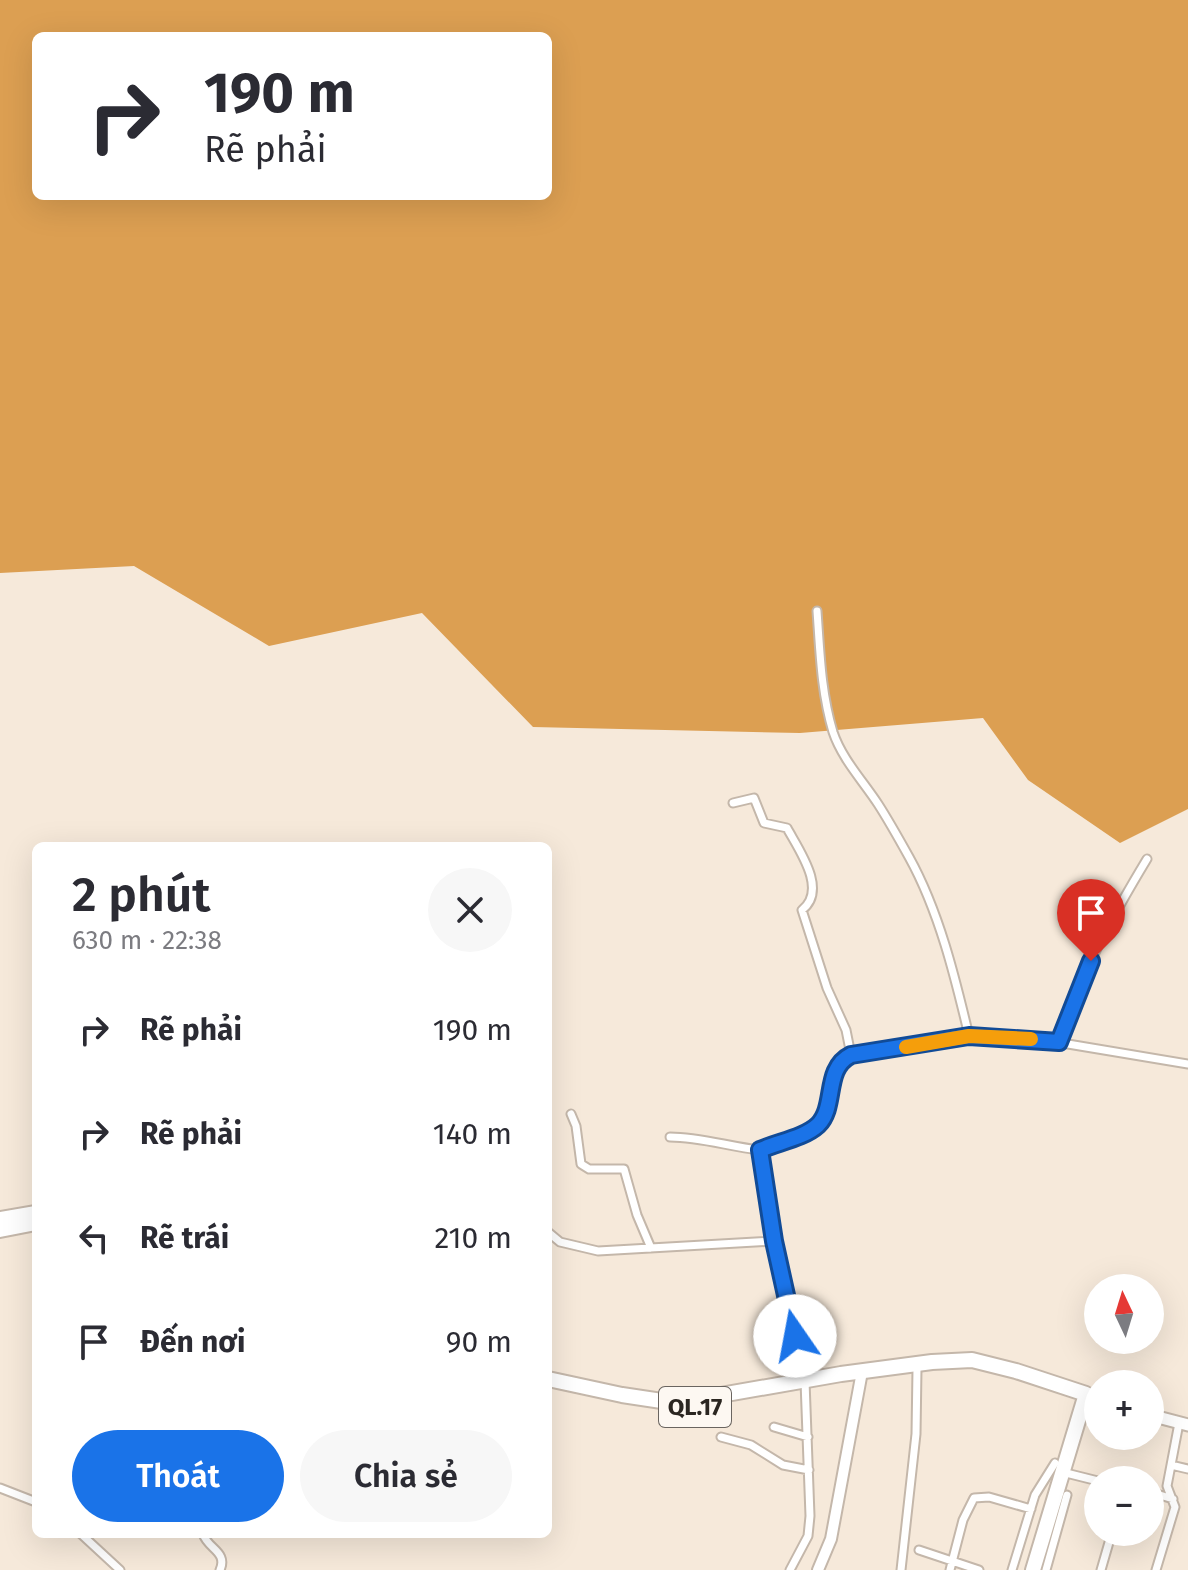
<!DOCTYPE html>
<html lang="vi">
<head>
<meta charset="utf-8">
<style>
	body { margin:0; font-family:"Fira Sans",sans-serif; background:#f7f7f7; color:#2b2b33; height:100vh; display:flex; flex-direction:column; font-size:30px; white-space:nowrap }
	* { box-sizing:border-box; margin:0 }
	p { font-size:26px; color:#7c7c81 }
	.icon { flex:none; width:44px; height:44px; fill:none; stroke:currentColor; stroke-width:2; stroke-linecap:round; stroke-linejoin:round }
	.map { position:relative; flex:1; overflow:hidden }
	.drawer { position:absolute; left:32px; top:842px; width:520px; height:696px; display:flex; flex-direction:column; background:#fff; border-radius:12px; box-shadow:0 8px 32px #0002 }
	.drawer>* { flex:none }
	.guide { position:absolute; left:32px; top:32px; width:520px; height:168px; border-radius:12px; box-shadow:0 8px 32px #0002; background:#fff; color:#2b2b33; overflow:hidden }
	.needle { width:52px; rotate:356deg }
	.tools { position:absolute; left:1084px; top:1274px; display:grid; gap:16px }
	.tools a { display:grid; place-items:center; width:80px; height:80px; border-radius:50%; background:#fff; box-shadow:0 8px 32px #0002; font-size:40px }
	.pin { position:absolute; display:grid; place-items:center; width:68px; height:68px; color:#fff; margin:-82px -34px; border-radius:50% 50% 50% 0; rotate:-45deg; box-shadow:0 0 8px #0007 }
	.pin .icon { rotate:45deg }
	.me { position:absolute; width:88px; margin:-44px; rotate:348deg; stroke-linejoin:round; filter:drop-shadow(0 0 6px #0008) }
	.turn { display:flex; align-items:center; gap:28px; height:168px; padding:0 40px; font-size:36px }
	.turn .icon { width:104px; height:104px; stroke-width:2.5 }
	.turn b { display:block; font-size:56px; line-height:68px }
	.round { display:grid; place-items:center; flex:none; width:84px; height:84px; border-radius:42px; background:#f7f7f7 }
	.headline { display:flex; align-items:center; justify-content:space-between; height:136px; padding:0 40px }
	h1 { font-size:48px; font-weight:600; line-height:60px }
	.button { display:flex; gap:16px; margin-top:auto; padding:16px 40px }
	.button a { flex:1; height:92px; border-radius:48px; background:#1a73e8; color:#fff; font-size:32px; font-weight:600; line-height:92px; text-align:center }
	.button a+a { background:#f7f7f7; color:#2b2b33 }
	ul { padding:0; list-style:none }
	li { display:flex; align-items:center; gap:24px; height:104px; padding:0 40px }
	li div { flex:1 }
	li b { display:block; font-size:30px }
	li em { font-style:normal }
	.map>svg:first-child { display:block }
	.forest { fill:#dc9f52; fill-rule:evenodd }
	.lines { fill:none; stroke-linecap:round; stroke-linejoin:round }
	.street-casing { stroke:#c4b7aa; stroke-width:11 }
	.secondary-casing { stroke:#c4b7aa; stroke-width:14 }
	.primary-casing { stroke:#c4b7aa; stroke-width:15 }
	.highway-casing { stroke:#c4b7aa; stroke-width:18 }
	.street { stroke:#fff; stroke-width:7 }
	.secondary { stroke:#fff; stroke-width:10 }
	.primary { stroke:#fff; stroke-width:11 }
	.highway { stroke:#fff; stroke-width:14 }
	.route-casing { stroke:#114b97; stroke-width:20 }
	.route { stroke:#1a73e8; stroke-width:14 }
	.slow { stroke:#f59e0b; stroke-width:14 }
	.labels { text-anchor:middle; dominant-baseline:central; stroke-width:7; stroke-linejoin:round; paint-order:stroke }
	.shield { fill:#fdf8f2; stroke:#6a6560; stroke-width:2 }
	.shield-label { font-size:24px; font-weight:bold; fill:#2b2621 }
</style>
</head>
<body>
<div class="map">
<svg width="1188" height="1570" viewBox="0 0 1188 1570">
	<rect width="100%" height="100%" fill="#f6e9da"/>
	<path class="forest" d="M0,0H1188V809L1120,843L1028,780L983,718L800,733L533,727L422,613L269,646L134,566L0,573ZM36,36H548V196H36Z"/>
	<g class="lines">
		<defs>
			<path id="street" d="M817,611C820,652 821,692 833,732C842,759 863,781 878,804C889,821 899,839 909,857C939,911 955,977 969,1036
				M733,803L754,798L764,823L787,828C799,850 828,890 802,910L827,988L846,1030L851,1055
				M1059,1042C1079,977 1112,917 1147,859
				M571,1114L576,1126L581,1164L589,1169H624L637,1215L651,1248
				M670,1137C701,1137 730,1147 760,1150
				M548,1232L560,1242L598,1251L774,1241
				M774,1427L808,1437
				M721,1437L751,1445L783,1465L809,1470
				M1171,1465L1188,1469
				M1062,1472L1098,1481
				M0,1488L36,1502
				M1150,1492L1173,1499
				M81,1534L120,1570
				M203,1534C208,1549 228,1552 220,1570
				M919,1550L979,1570
				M790,1570L808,1536L810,1516L805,1381L774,1241L760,1150C778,1142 804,1138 818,1125C838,1106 823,1069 851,1055L969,1036L1038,1039L1188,1064
				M901,1570L916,1434L917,1369
				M950,1570L963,1520L974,1498L989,1497L1031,1509
				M1012,1570L1035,1495L1055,1463
				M1046,1570L1067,1495
				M1101,1570L1112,1532
				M1156,1570L1175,1507L1167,1486L1179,1423"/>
			<path id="secondary" d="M818,1570L831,1539L861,1377"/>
			<path id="primary" d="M1084,1399L1098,1402
				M1150,1415L1188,1425"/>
			<path id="highway" d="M0,1219L36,1213
				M0,1230L36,1223
				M548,1379L622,1395L675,1403L841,1374L932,1362L972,1360L1016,1371L1086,1394L1033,1570"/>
		</defs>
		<use href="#street" class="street-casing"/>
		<use href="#secondary" class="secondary-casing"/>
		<use href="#primary" class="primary-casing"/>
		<use href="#highway" class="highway-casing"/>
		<use href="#street" class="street"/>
		<use href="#secondary" class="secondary"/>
		<use href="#primary" class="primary"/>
		<use href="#highway" class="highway"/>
	</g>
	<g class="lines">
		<defs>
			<path id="route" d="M795,1336L774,1241L760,1150C778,1142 804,1138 818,1125C837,1106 823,1069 851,1055L969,1036L1059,1042L1091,961"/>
		</defs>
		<use href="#route" class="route-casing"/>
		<use href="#route" class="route"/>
		<path class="slow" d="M906,1047L969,1036L1031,1039"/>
	</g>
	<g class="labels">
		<rect class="shield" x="659" y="1387" width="72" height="40" rx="6"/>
		<g class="shield-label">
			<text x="695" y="1407">QL.17</text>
		</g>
	</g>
</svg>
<div class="tools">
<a><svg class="needle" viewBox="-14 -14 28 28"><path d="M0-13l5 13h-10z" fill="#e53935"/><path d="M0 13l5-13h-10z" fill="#7c7c81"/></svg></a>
<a>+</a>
<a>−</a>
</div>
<div class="pin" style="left:1091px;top:961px;background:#d93025"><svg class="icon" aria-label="arrive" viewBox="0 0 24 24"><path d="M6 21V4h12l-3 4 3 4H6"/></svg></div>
<svg class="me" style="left:795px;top:1336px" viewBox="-20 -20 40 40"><circle r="19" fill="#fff"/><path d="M0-13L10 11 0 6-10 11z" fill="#1a73e8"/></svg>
<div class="guide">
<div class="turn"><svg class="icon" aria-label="right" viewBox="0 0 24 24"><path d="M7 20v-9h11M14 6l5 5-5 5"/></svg><div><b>190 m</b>Rẽ phải</div></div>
</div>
<section class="drawer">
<div class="headline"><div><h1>2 phút</h1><p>630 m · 22:38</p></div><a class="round"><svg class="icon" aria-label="close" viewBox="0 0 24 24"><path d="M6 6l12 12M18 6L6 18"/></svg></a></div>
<ul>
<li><svg class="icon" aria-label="right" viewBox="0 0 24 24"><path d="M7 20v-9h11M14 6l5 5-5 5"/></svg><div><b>Rẽ phải</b></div><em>190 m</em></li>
<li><svg class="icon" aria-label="right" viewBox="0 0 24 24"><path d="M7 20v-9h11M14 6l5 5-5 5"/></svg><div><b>Rẽ phải</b></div><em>140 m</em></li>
<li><svg class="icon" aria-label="left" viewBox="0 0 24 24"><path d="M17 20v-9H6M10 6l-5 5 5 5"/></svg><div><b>Rẽ trái</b></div><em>210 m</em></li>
<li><svg class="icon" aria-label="arrive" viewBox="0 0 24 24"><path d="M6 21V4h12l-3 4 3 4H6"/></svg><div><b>Đến nơi</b></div><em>90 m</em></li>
</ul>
<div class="button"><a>Thoát</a><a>Chia sẻ</a></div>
</section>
</div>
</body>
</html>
